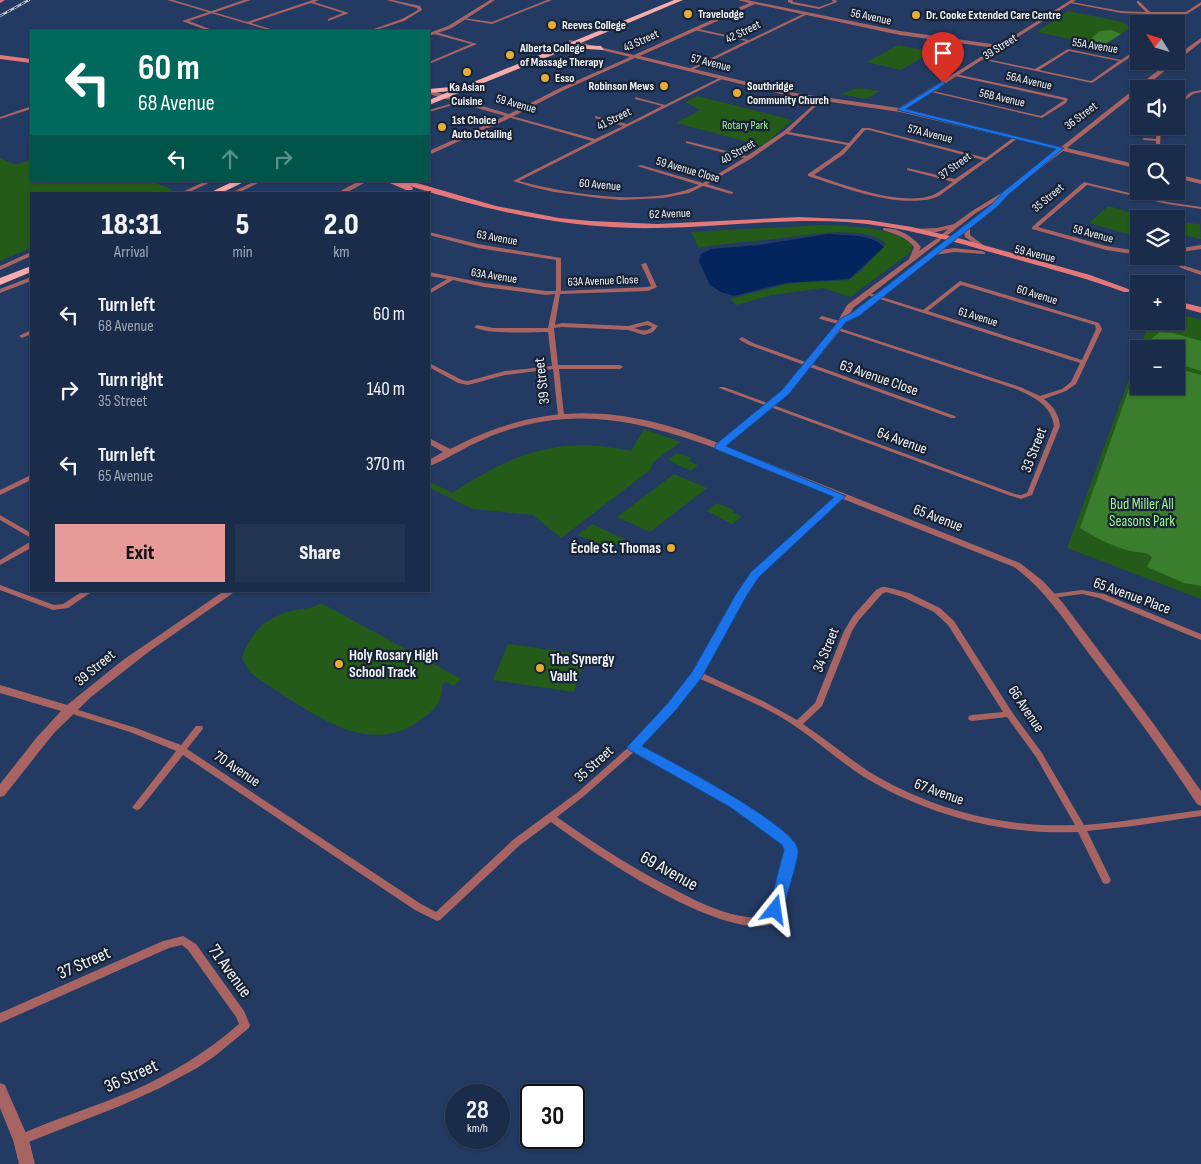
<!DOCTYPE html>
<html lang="en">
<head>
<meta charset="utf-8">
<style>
	body { margin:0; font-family:"Sofia Sans Condensed",sans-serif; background:#233451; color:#f1f3f6; height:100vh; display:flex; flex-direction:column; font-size:19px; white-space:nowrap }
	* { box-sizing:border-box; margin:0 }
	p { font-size:16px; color:#9fa7b5 }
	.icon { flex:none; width:28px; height:28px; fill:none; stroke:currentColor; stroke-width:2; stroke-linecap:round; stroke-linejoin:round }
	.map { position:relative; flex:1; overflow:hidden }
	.details { position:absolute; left:30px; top:192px; width:400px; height:400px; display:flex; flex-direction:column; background:#1a2c4a; border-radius:0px; box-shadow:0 1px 4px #0004,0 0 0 1px #384862 }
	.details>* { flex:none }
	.top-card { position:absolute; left:30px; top:30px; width:400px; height:152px; border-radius:0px; box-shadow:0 1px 4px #0004,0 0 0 1px #384862; background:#00695c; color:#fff; overflow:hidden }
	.needle { width:32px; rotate:307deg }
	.controls { position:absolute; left:1130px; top:15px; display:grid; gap:10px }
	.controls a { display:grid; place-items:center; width:55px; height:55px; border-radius:0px; background:#1a2c4a; box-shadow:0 1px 4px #0004,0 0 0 1px #384862; font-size:25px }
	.speed { position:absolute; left:445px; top:1084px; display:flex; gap:10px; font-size:25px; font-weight:700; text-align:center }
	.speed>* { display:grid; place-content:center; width:65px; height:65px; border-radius:50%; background:#1a2c4a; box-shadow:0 1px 4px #0004,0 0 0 1px #384862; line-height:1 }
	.speed small { font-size:12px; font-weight:400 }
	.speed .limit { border:2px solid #111; border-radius:8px; background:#fff; color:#111 }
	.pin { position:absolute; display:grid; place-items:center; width:42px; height:42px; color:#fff; margin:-51px -21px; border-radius:50% 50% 50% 0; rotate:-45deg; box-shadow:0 0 5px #0007 }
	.pin .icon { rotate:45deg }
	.me { position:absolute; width:55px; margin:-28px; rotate:15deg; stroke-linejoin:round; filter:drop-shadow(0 0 4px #0008) }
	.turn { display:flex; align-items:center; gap:18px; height:105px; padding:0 25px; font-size:22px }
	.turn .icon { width:65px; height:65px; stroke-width:2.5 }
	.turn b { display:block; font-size:35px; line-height:42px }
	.lanes { display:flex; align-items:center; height:48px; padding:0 25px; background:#0003; justify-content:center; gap:25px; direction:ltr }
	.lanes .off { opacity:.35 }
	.eta { display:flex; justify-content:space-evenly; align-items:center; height:85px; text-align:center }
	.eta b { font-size:30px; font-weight:800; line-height:35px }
	.primary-button { display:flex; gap:10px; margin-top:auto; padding:10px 25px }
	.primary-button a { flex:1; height:58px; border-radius:0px; background:#e69b98; color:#111; font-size:20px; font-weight:800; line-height:58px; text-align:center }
	.primary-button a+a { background:#233451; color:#f1f3f6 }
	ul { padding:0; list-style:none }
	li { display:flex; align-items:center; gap:15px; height:75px; padding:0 25px }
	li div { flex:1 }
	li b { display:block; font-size:19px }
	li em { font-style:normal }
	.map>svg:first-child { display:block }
	.green { fill:#255b19 }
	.forest { fill:#3a7d2c }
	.water { fill:#03245c }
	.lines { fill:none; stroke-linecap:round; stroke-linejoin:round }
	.minor { fill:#a76463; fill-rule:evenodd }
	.tertiary { fill:#a76463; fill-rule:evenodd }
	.secondary { fill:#e27879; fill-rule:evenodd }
	.trunk { fill:#f6acaa; fill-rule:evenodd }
	.rail-casing { stroke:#bcc4d2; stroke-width:2.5 }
	.rail { stroke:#172234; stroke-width:1; stroke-dasharray:4; stroke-linecap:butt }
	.route { fill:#1a73e8; stroke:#114b97 }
	.poi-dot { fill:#e7ac36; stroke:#172234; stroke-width:2 }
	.labels { text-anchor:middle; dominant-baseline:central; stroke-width:4.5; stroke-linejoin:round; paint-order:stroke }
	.far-poi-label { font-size:12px; font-weight:bold; fill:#f2f5fa; stroke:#172234; text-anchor:start }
	.far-street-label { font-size:12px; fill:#f2f5fa; stroke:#172234 }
	.far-park-label { font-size:12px; fill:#9ff78d; stroke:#172234 }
	.street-label { font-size:15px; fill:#f2f5fa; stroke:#172234 }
	.park-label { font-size:15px; fill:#9ff78d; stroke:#172234 }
	.poi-label { font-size:15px; font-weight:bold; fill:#f2f5fa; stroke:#172234; text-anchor:start }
	.near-street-label { font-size:18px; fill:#f2f5fa; stroke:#172234 }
</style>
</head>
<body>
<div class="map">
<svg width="1201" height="1164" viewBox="0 0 1201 1164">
	<rect width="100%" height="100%" fill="#233a62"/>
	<path class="green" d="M1068,11L1123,22L1130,28L1103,46L1037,32Z
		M898,45L931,52L901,70L867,62Z
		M858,88L880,91L866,99L840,94Z
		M698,96L792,120L763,146L676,123L700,110L685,102Z
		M0,158L16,165L31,159V181H151L173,190L163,194H31V248L0,261Z
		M1108,206L1156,219H1139V234L1131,235L1089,223Z
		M1176,222L1200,224L1201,239L1176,233Z
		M822,225C849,227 891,225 912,245L911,252L850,297L823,288L772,295L737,305L730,299L791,283L849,280L861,271L886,244C865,222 800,237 773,239C748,242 724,243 699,248L691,232Z
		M1176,313L1201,320V599L1067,548L1139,352V386H1176V349H1140L1149,321H1176Z
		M644,429L681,442L653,462L650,470L561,538L533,515L473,509L429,488V481L452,493C514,453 558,435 631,451Z
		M677,453L692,458L688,461L698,465L691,471L668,460Z
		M674,474L707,488L650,532L617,517Z
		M717,503L734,510L732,512L742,516L732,524L707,511Z
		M592,524L624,539L615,547L606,543L602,545L577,535Z
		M321,603L461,679L453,686L446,682L442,685C443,701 434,710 422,719C366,762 305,707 257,678L249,671L242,658C250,631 268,616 295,610C306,608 312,609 321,603Z
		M508,644L587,655L574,692L493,680Z"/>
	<path class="forest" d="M1111,30L1121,34L1102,46L1087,42L1100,31Z
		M1160,332L1173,333L1201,341V371L1176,363V349H1152L1151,339Z
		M1139,360V386H1176V368L1201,375V586L1184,583L1147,567L1152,557C1145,551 1139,553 1130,551C1114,547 1094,537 1080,528Z"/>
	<path class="water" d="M828,234C846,236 871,233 884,247L849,279L785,283L734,296L721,292L710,285L699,261L701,254L711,249L759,245Z"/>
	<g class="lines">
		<path class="minor" d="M167,0H173L247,22L313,0H319L314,2L349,13L328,21V19L343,13L311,3L251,23L277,31H272Z
			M386,0H393L420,6L422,10L404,21L373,31H368L402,19L418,10L417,8Z
			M547,0H552L492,24L461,19L463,18L492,22Z
			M788,0H793L792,1L794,2L819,7L833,2L832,0H836L837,2L819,9L792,4L788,2Z
			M1137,1H1139L1150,12H1186L1201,2V5L1187,14H1152L1162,24H1158L1148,14L1121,13L1070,3L1072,2L1121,11L1146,12L1137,3Z
			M805,13L808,14L690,71L687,70L746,41L694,30V28L749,40Z
			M434,32H436L477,44L429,64V62L471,44L434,34Z
			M1139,48V51L1092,83L980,59L982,58L1035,69L1068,49L1121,60ZM1069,51L1119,61L1091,81L1039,70Z
			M956,74L1066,98L1068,99L1066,103L1042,118L927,91L929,90L1041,116L1063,101L1064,100L955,76L954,75Z
			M721,77L724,78L519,181C569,194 651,208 699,185L637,166L641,165L703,183L744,158L686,143V141L747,156L784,131L820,99L822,100L821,101L789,132L849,143L862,128H869L986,158L1014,137L1018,138L939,196C934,198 929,200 924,200C887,205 843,187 808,176V174L840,152L847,145L786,134L752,158L707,184L733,192V193L731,194L703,186L689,193L663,198L621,200L598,198L554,192L532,187L513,181L592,141L508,117V115L595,139L623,126L595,118V116L627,124L662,106L635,99V97L665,105ZM865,130H869L983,160L955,179L907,168V170L953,182C947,186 940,192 933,195C902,207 845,185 814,175L844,154Z
			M1201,90V92L1193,94L1176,107V104L1191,92Z
			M460,101L463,102L429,112V110Z
			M29,107H31V109L0,119V117Z
			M1157,126H1161L1160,148L1156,154H1151L1156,148V141L1144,140L1142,139L1144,138L1156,139Z
			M206,181H213L185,194H178Z
			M255,181H262L236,194H229Z
			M1084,182L1167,202L1201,207V209L1167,204L1087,185L1038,227L1106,246L1139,251V255L1106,250L1032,229V227Z
			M429,232L478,244L561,258V291L647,287L651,286L641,264L646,263L657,287L648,291L560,294L555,325L562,323L628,326L648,321L658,326L653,332L644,335L628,330L562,327L554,328L558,365H620L623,367L620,369H559L564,415L563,416H559L558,415L553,369L505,375L468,385L458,383L429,367V363L462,380L468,381L505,371L552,366L548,332C530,332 489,335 474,327L477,325L494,328H548L555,294L546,295L484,287L453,280L429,294V290L447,279L429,276V272L484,283L546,291H556V260L478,248L429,235ZM647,325L652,327C646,333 641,330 634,328Z
			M1201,245V249L1176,253V249Z
			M31,252V256L0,270V266Z
			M1165,256H1171L1185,266L1201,271V275L1181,268Z
			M31,277V281L0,293V289Z
			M960,281L1099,323L1102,329L1076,384L1066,391L1044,399C1053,406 1059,414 1060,426L1032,495L1021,499L1011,496L719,388L720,387H724L1015,494L1021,495L1027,493L1054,426C1051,405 1034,397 1016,389L834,329L835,328H839L1020,387L1040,396L1062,389L1071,382L1080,363L864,294L867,292L869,293L923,310ZM961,285L1095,325L1096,329L1082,360L928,311Z
			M822,316L843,322L844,323L841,325L820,319L819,318Z
			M31,330V334L22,338L19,336Z
			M742,337L753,343L955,416L956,417L955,418H951L749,345L740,340L739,339Z
			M31,475V480L0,495V490Z
			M841,494L844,496L843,497L758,577L746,594L702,673L765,702L797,720L815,703L844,631L853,616L876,590L882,587H885L894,589L909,593L940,608L954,621L1012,712L1042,753L1084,825L1116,822L1201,810V816L1133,826L1087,831L1111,880L1109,883L1106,884L1103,883L1078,832C1003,835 929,816 864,777C836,759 812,736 784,719C757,703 727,691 698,678L674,709L640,746L738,802L790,838L796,850L780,909L773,924C721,941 593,853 551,822L520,845L440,920L437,921L415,910L183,755L140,809L137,810L134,809L132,807L134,805L176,751L130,732L66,712L65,710L66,708H72L136,728L181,745L196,726H202L203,728L202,730L187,749L421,904L436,912L514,839L578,792L631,745L668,705L694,672L738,594L752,573L839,495ZM886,592L903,597L934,612L948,625L1003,712L972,715L969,716L968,718L969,720L972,721L1007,717L1036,757L1075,825C1002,828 930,809 868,771C846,756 825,739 803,724L822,706L852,631L859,620L882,594ZM635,751L732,806L783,843L786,850L770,909L767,917C761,917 754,918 747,917C724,914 700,903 679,892C636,870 596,845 557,817L584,796Z
			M0,515L31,533V538L0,520Z
			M28,543H31V548L0,565V560Z
			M0,585L54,605L63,604L83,591H93L68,608L53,610L0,590Z
			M1082,590L1104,594L1201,634V640L1099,598L1082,594L1052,598L1048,596L1052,594Z
			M183,936L196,944L244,1011L250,1025L249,1028L215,1056L197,1068L160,1088L120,1106L21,1145L17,1144L15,1140L17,1136C54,1119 94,1107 132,1091C171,1074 207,1052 239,1024L236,1017L188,950L182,945L169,948L0,1023V1013L163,941Z"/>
		<path class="tertiary" d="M244,0H251L189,21L215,31H209L182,21Z
			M490,0H495L452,28L429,36V33L448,26Z
			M738,0H747L900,31L999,45L1071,0H1076L905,109L1061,147L1170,61H1176V56L1201,38V42L1142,89H1139V91L1067,148L1139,165V169L1063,151L1007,194L976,213L944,238L941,239L940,241L853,308L850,314L992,206L994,207V209L970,228V235L986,247V249H982L965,237L964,233L953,240L950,241L949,243L941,250L954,248L982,251L986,253L984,254L954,252L935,255L859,316L845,322L840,331L788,394L725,446L1020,563L1043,581L1063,603L1153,723L1201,791V806L1197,804C1164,754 1129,706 1093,659C1068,626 1048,592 1014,567L707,445C637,421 578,407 505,431C490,436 474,443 460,451C450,456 439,463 429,466V460L443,452L429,444V438L450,449C543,400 622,405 718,443L782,390L834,328L847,305L909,259L914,247C906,237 895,234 883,230V228C897,227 913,236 921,247L919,251L936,239L939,238L940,236L948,229L937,232H915L913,231V229L937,228L954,224L972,211L1003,192L1057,149L900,112L789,96L635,58L562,91L512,117L429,155V151L505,116L429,94V90L509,114L558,89L630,57L569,42V40L634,55L749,3ZM755,4L900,35L995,48L899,108L789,92L640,56Z
			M1176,174L1201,180V184L1176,178Z
			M359,181H368L344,194H335Z
			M224,591H236L151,650L91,697L54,733L4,796L0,797V784L37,737L61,711L0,693V685L67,705L123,660Z
			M0,1083L5,1085L7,1090L29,1140L35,1164H19L13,1140L0,1108Z"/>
		<path class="secondary" d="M0,0H5L0,3Z
			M0,55L31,59V63L0,59Z
			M385,181H410L496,206L559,218L591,221L657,224L799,217L868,220L912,227L958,238L1090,275L1131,290L1130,292H1124C1086,278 1047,268 1008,257C955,242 902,226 847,222C784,218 721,227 658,228C574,230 491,212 410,186L413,188L412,190H406Z
			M1176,301L1201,307V313L1176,306Z"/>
		<path class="trunk" d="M674,0H683L576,45L601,46L604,50L570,48L429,105V100L451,91L429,93V89L451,87L454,90Z
			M234,181H246L219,194H207Z
			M31,266V272L0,285V278Z"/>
		<defs>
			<path id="rail" d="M0,16L29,0"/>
		</defs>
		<use href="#rail" class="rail-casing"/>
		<use href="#rail" class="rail"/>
	</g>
	<path class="route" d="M943,81L945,84L906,109L1064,148L1008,195L997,207L859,316L846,322L789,394L726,446L846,496L759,577L747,595L702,677L676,710L642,746C668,760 795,825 798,850C799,859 786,898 783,910L780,914L775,916L770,914L768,910L784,850L782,845L730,807L629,750L627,747L667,704L692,672L736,594L751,572L834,497L715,449V445L782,390L840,319L853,312L992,204L1003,192L1056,149L897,110Z"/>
	<g class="poi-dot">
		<circle cx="688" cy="14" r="5"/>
		<circle cx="916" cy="15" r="5"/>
		<circle cx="552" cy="25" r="5"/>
		<circle cx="510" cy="55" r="5"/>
		<circle cx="467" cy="72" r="5"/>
		<circle cx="545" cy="78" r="5"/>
		<circle cx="664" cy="86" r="5"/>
		<circle cx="737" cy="93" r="5"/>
		<circle cx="442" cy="127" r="5"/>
		<circle cx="671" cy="548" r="5"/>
		<circle cx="339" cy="664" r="5"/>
		<circle cx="540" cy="668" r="5"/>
	</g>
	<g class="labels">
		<g class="far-poi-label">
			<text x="698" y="14">Travelodge</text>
			<text x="926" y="15">Dr. Cooke Extended Care Centre</text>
			<text x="562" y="25">Reeves College</text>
			<text x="520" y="48">Alberta College<tspan x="520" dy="14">of Massage Therapy</tspan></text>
			<text x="555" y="78">Esso</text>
			<text x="654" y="86" text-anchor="end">Robinson Mews</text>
			<text x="747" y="86">Southridge<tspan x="747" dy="14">Community Church</tspan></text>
			<text x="467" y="87" text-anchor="middle">Ka Asian<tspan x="467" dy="14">Cuisine</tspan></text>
			<text x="452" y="120">1st Choice<tspan x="452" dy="14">Auto Detailing</tspan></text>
		</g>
		<g class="far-street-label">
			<text transform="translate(871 17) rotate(12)">56 Avenue</text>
			<text transform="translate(743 32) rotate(-26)">42 Street</text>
			<text transform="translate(641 41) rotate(-24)">43 Street</text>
			<text transform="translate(1095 46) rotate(9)">55A Avenue</text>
			<text transform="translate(1000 47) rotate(-32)">39 Street</text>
			<text transform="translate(711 63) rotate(14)">57 Avenue</text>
			<text transform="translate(1029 81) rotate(13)">56A Avenue</text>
			<text transform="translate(1002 98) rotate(13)">56B Avenue</text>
			<text transform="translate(516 104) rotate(16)">59 Avenue</text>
			<text transform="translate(1081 116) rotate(-37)">36 Street</text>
			<text transform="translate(614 119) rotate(-26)">41 Street</text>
			<text transform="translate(930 134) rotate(14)">57A Avenue</text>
			<text transform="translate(738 152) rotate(-30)">40 Street</text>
			<text transform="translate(955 166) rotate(-36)">37 Street</text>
			<text transform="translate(688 170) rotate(16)">59 Avenue Close</text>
			<text transform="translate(600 185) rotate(5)">60 Avenue</text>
			<text transform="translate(1048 198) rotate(-40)">35 Street</text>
			<text transform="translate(670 214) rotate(-2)">62 Avenue</text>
			<text transform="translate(1093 234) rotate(15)">58 Avenue</text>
			<text transform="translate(497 238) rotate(10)">63 Avenue</text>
			<text transform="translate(1035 254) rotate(14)">59 Avenue</text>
			<text transform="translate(494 276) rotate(9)">63A Avenue</text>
			<text transform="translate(603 281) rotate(-2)">63A Avenue Close</text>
			<text transform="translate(1037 295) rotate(17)">60 Avenue</text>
			<text transform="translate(978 317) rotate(17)">61 Avenue</text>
		</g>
		<g class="far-park-label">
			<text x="745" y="125">Rotary Park</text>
		</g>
		<g class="street-label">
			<text transform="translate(879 378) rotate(19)">63 Avenue Close</text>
			<text transform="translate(542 381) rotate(-97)">39 Street</text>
			<text transform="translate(902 441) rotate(20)">64 Avenue</text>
			<text transform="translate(1034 450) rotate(-69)">33 Street</text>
			<text transform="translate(938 518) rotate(21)">65 Avenue</text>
			<text transform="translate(1132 596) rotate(20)">65 Avenue Place</text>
			<text transform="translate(826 650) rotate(-68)">34 Street</text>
			<text transform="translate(95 668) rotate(-40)">39 Street</text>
			<text transform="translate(1026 709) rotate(56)">66 Avenue</text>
			<text transform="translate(594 764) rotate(-42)">35 Street</text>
			<text transform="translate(237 769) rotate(34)">70 Avenue</text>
			<text transform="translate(939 792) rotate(20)">67 Avenue</text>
		</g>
		<g class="park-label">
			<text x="1142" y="504">Bud Miller All<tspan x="1142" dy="17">Seasons Park</tspan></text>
		</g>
		<g class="poi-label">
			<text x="661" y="548" text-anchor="end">École St. Thomas</text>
			<text x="349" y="655">Holy Rosary High<tspan x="349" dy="17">School Track</tspan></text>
			<text x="550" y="659">The Synergy<tspan x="550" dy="17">Vault</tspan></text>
		</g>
		<g class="near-street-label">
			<text transform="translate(669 871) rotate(29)">69 Avenue</text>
			<text transform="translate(84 963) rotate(-24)">37 Street</text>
			<text transform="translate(230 971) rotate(54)">71 Avenue</text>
			<text transform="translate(131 1076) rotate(-24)">36 Street</text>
		</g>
	</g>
</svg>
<div class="controls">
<a><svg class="needle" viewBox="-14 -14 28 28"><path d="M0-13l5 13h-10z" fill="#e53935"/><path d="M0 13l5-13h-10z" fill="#9fa7b5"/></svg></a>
<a><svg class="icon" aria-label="sound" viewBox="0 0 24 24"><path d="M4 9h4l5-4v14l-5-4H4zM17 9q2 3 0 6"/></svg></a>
<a><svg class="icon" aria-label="search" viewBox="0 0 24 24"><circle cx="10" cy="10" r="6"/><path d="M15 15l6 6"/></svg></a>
<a><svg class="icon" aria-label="layers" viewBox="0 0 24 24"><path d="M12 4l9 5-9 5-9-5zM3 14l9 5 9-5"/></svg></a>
<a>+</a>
<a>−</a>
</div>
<div class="speed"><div>28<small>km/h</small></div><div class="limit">30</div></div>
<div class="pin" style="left:943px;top:83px;background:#d93025"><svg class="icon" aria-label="arrive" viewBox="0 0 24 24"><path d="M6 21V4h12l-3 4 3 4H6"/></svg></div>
<svg class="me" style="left:775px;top:910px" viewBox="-20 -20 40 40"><path d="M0-17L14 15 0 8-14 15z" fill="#1a73e8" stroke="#fff" stroke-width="4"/></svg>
<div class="top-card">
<div class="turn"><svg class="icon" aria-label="left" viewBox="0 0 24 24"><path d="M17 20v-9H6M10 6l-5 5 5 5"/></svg><div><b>60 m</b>68 Avenue</div></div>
<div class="lanes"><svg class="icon" aria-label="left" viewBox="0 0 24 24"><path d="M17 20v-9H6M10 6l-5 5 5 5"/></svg><svg class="icon off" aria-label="ahead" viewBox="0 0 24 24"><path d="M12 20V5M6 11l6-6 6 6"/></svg><svg class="icon off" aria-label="right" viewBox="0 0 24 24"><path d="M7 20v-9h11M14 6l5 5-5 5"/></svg></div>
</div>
<section class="details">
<div class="eta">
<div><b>18:31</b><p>Arrival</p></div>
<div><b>5</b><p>min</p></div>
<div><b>2.0</b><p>km</p></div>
</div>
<ul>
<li><svg class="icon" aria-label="left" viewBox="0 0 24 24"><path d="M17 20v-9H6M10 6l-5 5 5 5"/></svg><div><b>Turn left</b><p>68 Avenue</p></div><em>60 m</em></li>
<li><svg class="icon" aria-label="right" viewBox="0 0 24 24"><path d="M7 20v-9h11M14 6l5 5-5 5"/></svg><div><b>Turn right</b><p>35 Street</p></div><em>140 m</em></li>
<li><svg class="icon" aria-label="left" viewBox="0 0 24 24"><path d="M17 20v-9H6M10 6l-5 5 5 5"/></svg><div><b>Turn left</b><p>65 Avenue</p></div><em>370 m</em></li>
</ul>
<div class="primary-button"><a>Exit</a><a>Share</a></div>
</section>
</div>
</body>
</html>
